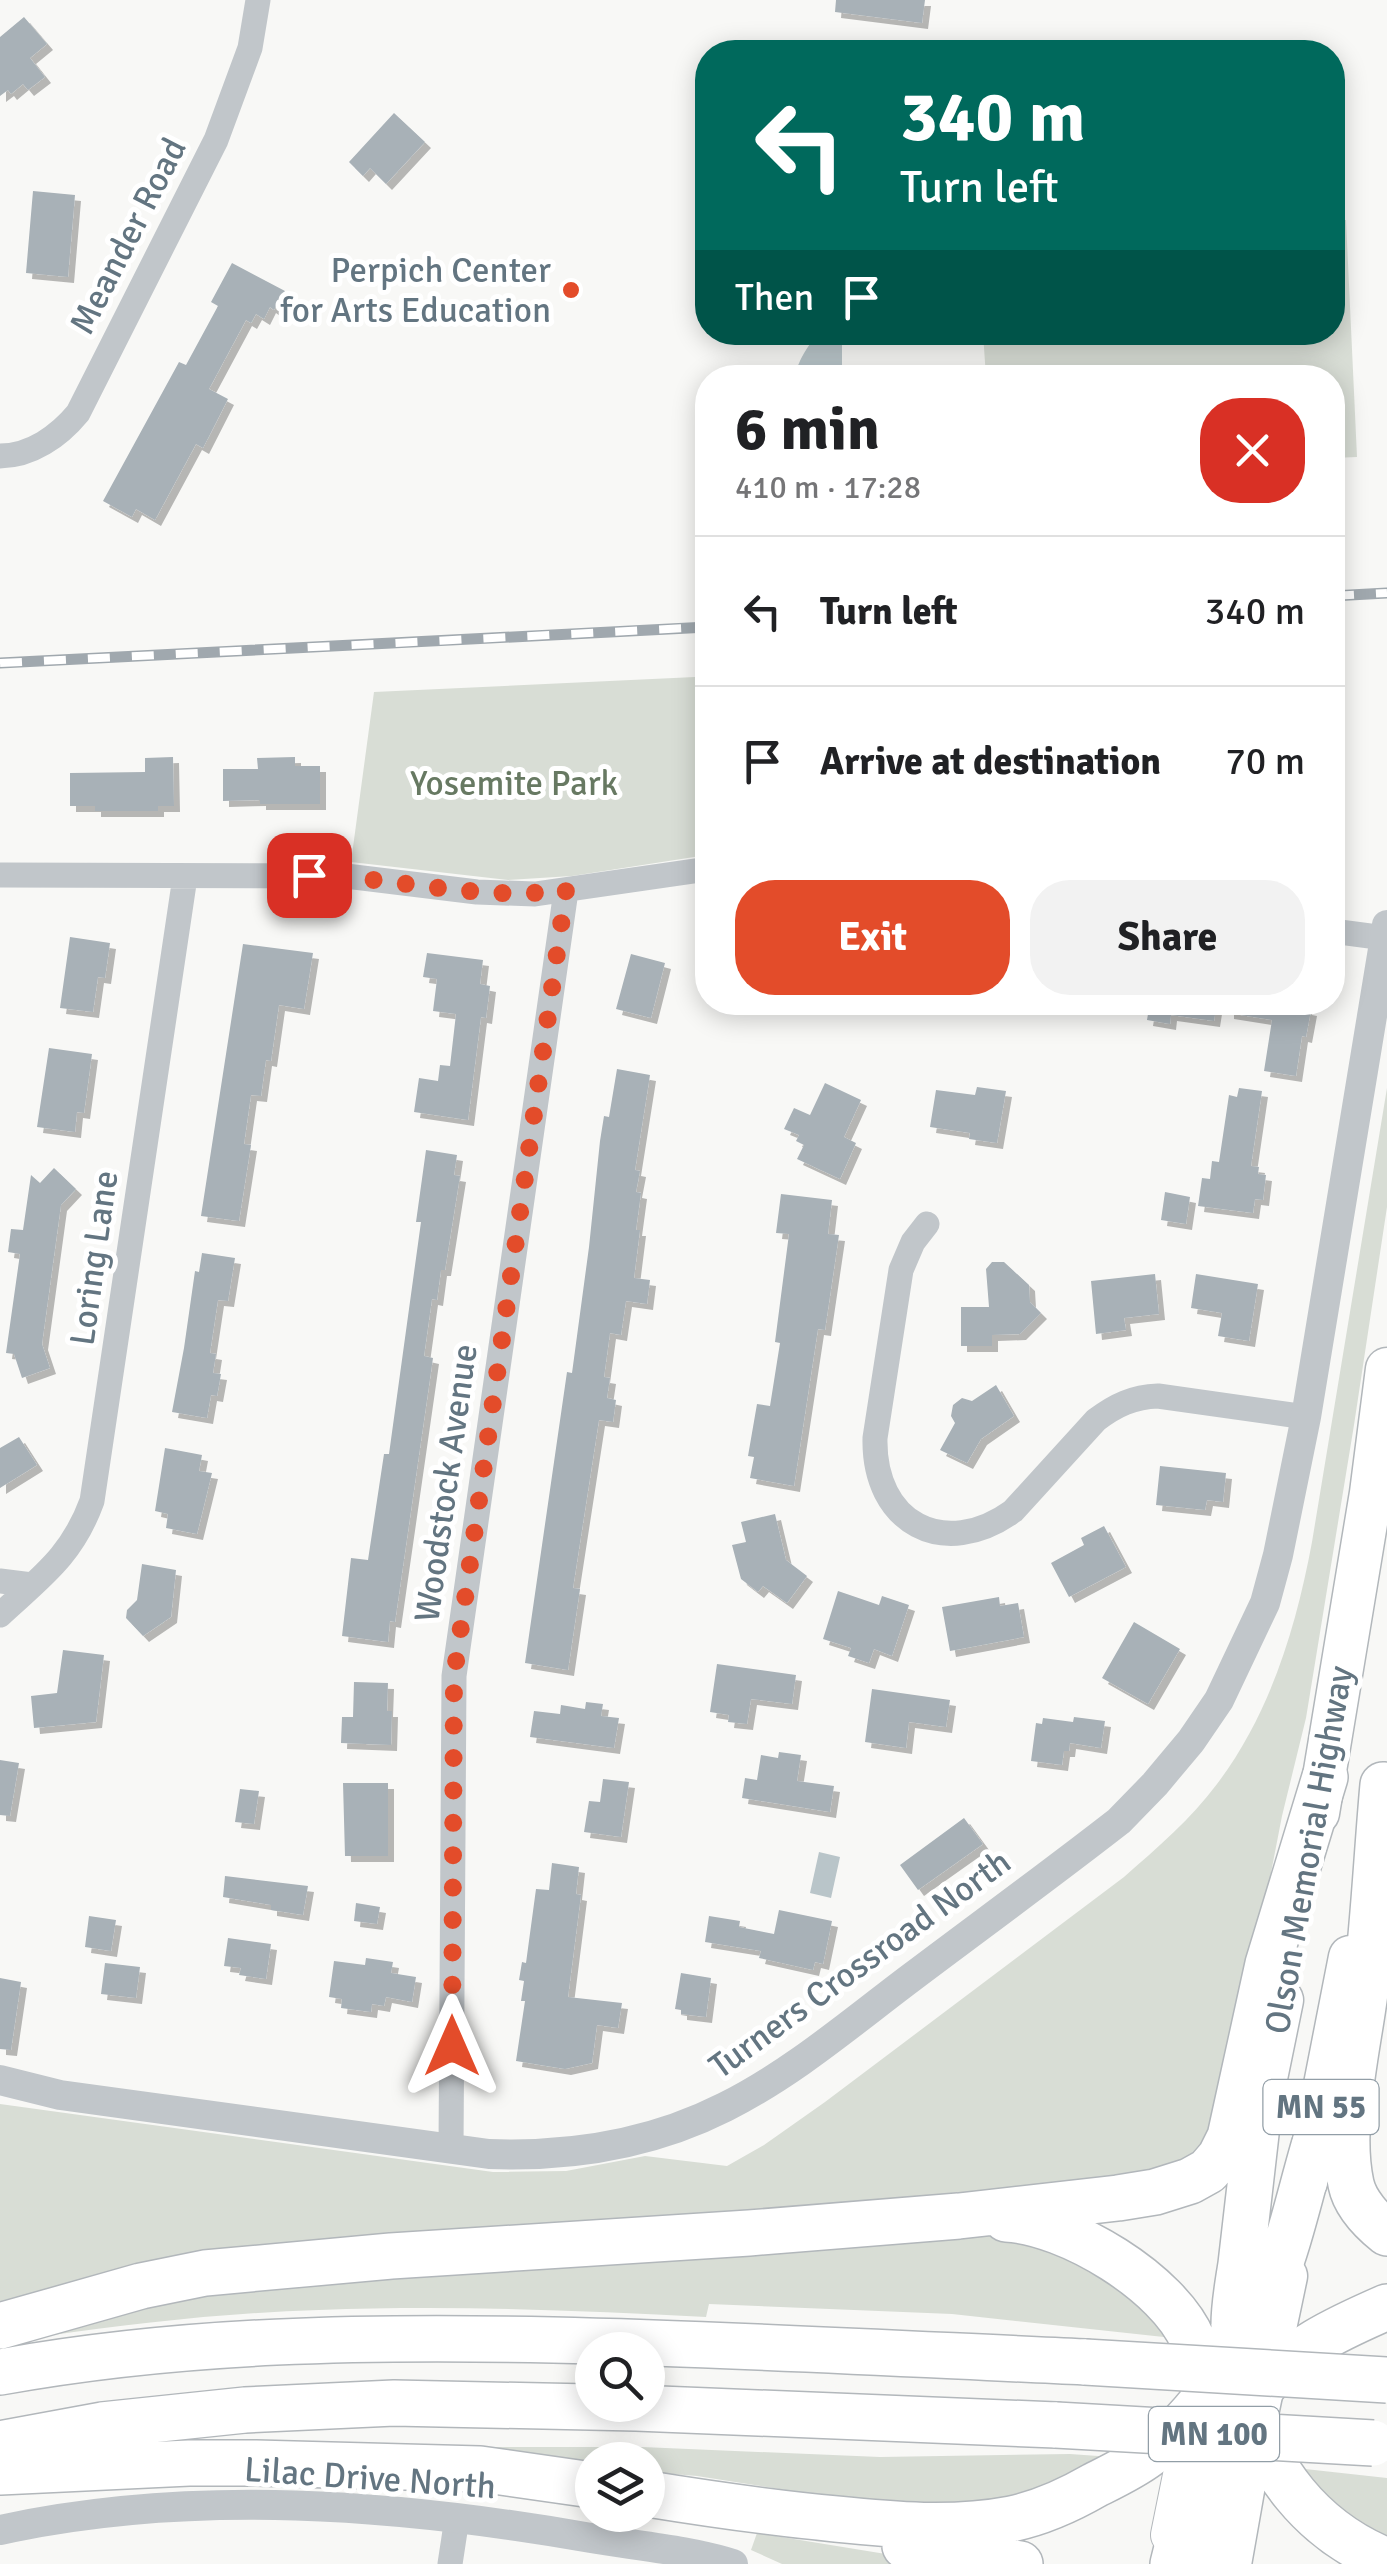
<!DOCTYPE html>
<html lang="en">
<head>
<meta charset="utf-8">
<style>
	body { margin:0; font-family:Signika,sans-serif; background:#f2f2f2; color:#202124; height:100vh; display:flex; flex-direction:column; font-size:38px; white-space:nowrap }
	* { box-sizing:border-box; margin:0 }
	p { font-size:32px; color:#757577 }
	.icon { flex:none; width:55px; height:55px; fill:none; stroke:currentColor; stroke-width:2; stroke-linecap:round; stroke-linejoin:round }
	.map { position:relative; flex:1; overflow:hidden }
	.sheet { position:absolute; left:695px; top:365px; width:650px; height:650px; display:flex; flex-direction:column; background:#fff; border-radius:40px; box-shadow:0 5px 25px #0003 }
	.sheet>* { flex:none }
	.banner { position:absolute; left:695px; top:40px; width:650px; height:305px; border-radius:40px; box-shadow:0 5px 25px #0003; background:#00695c; color:#fff; overflow:hidden }
	.buttons { position:absolute; left:575px; top:2332px; display:grid; gap:20px }
	.buttons a { display:grid; place-items:center; width:90px; height:90px; border-radius:50%; background:#fff; box-shadow:0 5px 25px #0003; font-size:50px }
	.pin { position:absolute; display:grid; place-items:center; width:85px; height:85px; color:#fff; margin:-42px; border-radius:20px; box-shadow:0 5px 15px #0006 }
	.me { position:absolute; width:110px; margin:-55px; rotate:0deg; stroke-linejoin:round; filter:drop-shadow(0 0 8px #0008) }
	.turn { display:flex; align-items:center; gap:35px; height:210px; padding:0 40px; font-size:45px }
	.turn .icon { width:130px; height:130px; stroke-width:2.5 }
	.turn b { display:block; font-size:70px; line-height:85px }
	.then { display:flex; align-items:center; height:95px; padding:0 40px; background:#0003; gap:20px; font-size:38px }
	.round { display:grid; place-items:center; flex:none; width:105px; height:105px; border-radius:40px; background:#f2f2f2 }
	.headline { display:flex; align-items:center; justify-content:space-between; height:170px; padding:0 40px }
	h1 { font-size:60px; font-weight:700; line-height:75px }
	.action { display:flex; gap:20px; margin-top:auto; padding:20px 40px }
	.action a { flex:1; height:115px; border-radius:40px; background:#e34c2a; color:#fff; font-size:40px; font-weight:700; line-height:115px; text-align:center }
	.action a+a { background:#f2f2f2; color:#202124 }
	ul { padding:0; list-style:none }
	li { display:flex; align-items:center; gap:30px; height:150px; padding:0 40px; border-top:2px solid #e0e0e0 }
	li div { flex:1 }
	li b { display:block; font-size:38px }
	li em { font-style:normal }
	.map>svg:first-child { display:block }
	.green { fill:#d8ddd5 }
	.water { fill:#b9c5c9 }
	.building { fill:#a8b1b7; filter:url(#shadow) }
	.lines { fill:none; stroke-linecap:round; stroke-linejoin:round }
	.primary-casing { stroke:#b3b8bc; stroke-width:42 }
	.trunk-casing { stroke:#b2b7bb; stroke-width:45 }
	.motorway-casing { stroke:#b2b7bb; stroke-width:48 }
	.minor { stroke:#c1c6ca; stroke-width:25 }
	.tertiary { stroke:#c1c6ca; stroke-width:30 }
	.primary { stroke:#fff; stroke-width:40 }
	.trunk { stroke:#fff; stroke-width:42 }
	.motorway { stroke:#fff; stroke-width:45 }
	.rail-casing { stroke:#a0a8ae; stroke-width:11 }
	.rail { stroke:#fff; stroke-width:8; stroke-dasharray:22; stroke-linecap:butt }
	.motorway-bridge-casing { stroke:#b2b7bb; stroke-width:48; stroke-linecap:butt }
	.motorway-bridge { stroke:#fff; stroke-width:45 }
	.route { stroke:#e34c2a; stroke-width:18; stroke-dasharray:0 32.4 }
	.poi-dot { fill:#e34c2a; stroke:#fff; stroke-width:4 }
	.labels { text-anchor:middle; dominant-baseline:central; stroke-width:10; stroke-linejoin:round; paint-order:stroke }
	.shield { fill:#fff; stroke:#929ea7; stroke-width:2.5 }
	.shield-label { font-size:32px; font-weight:bold; fill:#637581 }
	.street-label { font-size:35px; fill:#637581; stroke:#fff }
	.poi-label { font-size:35px; fill:#637581; stroke:#fff; text-anchor:end }
	.park-label { font-size:35px; fill:#677962; stroke:#fff }
</style>
</head>
<body>
<div class="map">
<svg width="1387" height="2564" viewBox="0 0 1387 2564">
	<defs>
		<filter id="shadow"><feDropShadow dx="6" dy="6" stdDeviation="0" flood-color="#0004"/></filter>
	</defs>
	<rect width="100%" height="100%" fill="#f8f8f6"/>
	<path class="green" d="M1333,220H1346L1357,457L1333,458L1332,378L986,377L983,333L1332,332Z
		M695,677L707,679V855L572,876L508,880L351,862L374,692Z
		M1387,1088V1207L1354,1425L1306,1718L1282,1816L1222,2125L1181,2169L0,2315V2104L493,2172L566,2171L645,2156L727,2166L764,2145L825,2102L1124,1877C1157,1848 1191,1819 1217,1784C1270,1714 1296,1628 1312,1542Z
		M966,2233L1029,2238L1109,2272L1173,2338L952,2314L709,2304L706,2317C577,2310 448,2305 319,2310C227,2313 136,2323 46,2336L170,2292Z
		M364,2447H642L880,2457L1070,2454L1112,2457L1011,2500L899,2508L697,2476L648,2472V2460H592V2466Z
		M1296,2468L1387,2478V2543L1359,2527Z
		M757,2533L947,2564H782L751,2550Z"/>
	<path class="water" d="M820,333H836L842,339V377H794C799,360 807,345 820,333Z
		M819,1852L840,1857L831,1898L810,1893Z"/>
	<path class="building" d="M836,0H925L922,23L835,12Z
		M24,17L47,44L30,58L45,77L28,90L23,84L11,94L8,90L0,96V37Z
		M394,113L425,142L386,184L370,168L363,176L349,162Z
		M33,191L75,195L68,277L26,273Z
		M232,263L285,291L274,310L270,307L264,319L256,314L251,323L246,320L209,389L228,399L203,448L196,444L155,520L136,509L132,517L103,501L179,362L186,365L218,306L211,302Z
		M173,757L174,806H158V811H95V806H70V773L145,772V758Z
		M295,757V766H320V804H260V800L223,801V769H258L257,758Z
		M70,937L110,943L105,978L98,977L93,1012L60,1008Z
		M243,944L313,953L304,1009L279,1005L271,1061L266,1060L261,1096L251,1095L244,1144L251,1145L239,1221L201,1216Z
		M427,953L483,960L480,984L490,986L486,1018L481,1017L468,1120L414,1112L419,1078L438,1081L440,1065L450,1066L456,1014L433,1011L437,979L423,977Z
		M631,954L665,963L651,1018L616,1009Z
		M1150,1002H1217L1214,1021L1171,1015L1170,1024L1147,1020Z
		M1228,1002H1307L1306,1009L1311,1010L1306,1037L1302,1036L1296,1076L1264,1071L1272,1020L1228,1013Z
		M49,1048L92,1054L84,1113L77,1112L75,1132L37,1127Z
		M617,1069L650,1075L635,1170L640,1171L636,1192L641,1193L636,1230H640L634,1278L650,1280L647,1304L626,1301L621,1335L610,1333L604,1377L610,1378L607,1398L616,1400L613,1422L599,1420L573,1588L580,1589L568,1670L525,1663L567,1372L572,1373L589,1247L600,1141L604,1116L609,1117Z
		M825,1083L861,1100L844,1137L856,1143L840,1179L797,1159L804,1145L796,1141L799,1135L784,1129L794,1108L810,1115Z
		M977,1087L1006,1091L997,1143L969,1139L970,1133L930,1127L936,1090L975,1095Z
		M1239,1088L1262,1091L1251,1166L1259,1167L1258,1174L1266,1175L1263,1200L1255,1199L1253,1213L1198,1206L1202,1178L1210,1179L1212,1161L1219,1162L1229,1095L1237,1097Z
		M426,1150L457,1155L454,1175L460,1176L445,1270H441L437,1300L432,1299L424,1356L433,1358L395,1622L390,1621L388,1642L342,1636L351,1558L368,1560L384,1454H389L421,1222H416Z
		M54,1168L76,1189L61,1205L42,1344L50,1368L22,1378L14,1354L6,1353L20,1254L8,1252L11,1229L23,1230L31,1175L40,1183Z
		M1165,1192L1190,1197L1186,1224L1161,1220Z
		M781,1194L832,1200L828,1234L839,1235L825,1330L818,1329L794,1486L750,1478L754,1457L748,1456L757,1404L770,1406L780,1343L775,1342L789,1234L776,1233Z
		M202,1253L235,1258L228,1301L218,1300L210,1353L216,1354L213,1373L221,1374L217,1396L211,1395L207,1418L172,1412L184,1348L195,1271L199,1272Z
		M992,1262H1004L1029,1285L1030,1302L1041,1313L1020,1334L992,1335V1346H961V1307H989L986,1269Z
		M1155,1274L1159,1314L1124,1318L1126,1330L1096,1334L1091,1281Z
		M1196,1274L1258,1284L1249,1341L1218,1336L1222,1313L1191,1308Z
		M996,1385L1014,1416L981,1439L967,1463L940,1450L955,1423L951,1416L953,1405L962,1398L972,1401Z
		M19,1437L37,1465L0,1488V1448Z
		M165,1448L202,1455L199,1471L212,1473L197,1534L166,1528L168,1514L155,1511Z
		M1160,1466L1226,1473L1223,1502L1207,1500L1205,1510L1156,1505Z
		M775,1514L786,1560L807,1576L787,1603L763,1586L758,1592L741,1579L732,1545L746,1542L741,1522Z
		M1104,1526L1126,1567L1069,1597L1051,1563L1084,1545L1081,1538Z
		M142,1564L176,1570L171,1617L143,1636L126,1618L127,1610L137,1600Z
		M838,1591L879,1605L882,1596L909,1605L892,1656L874,1649L869,1663L848,1656L851,1648L823,1639Z
		M999,1597L1000,1606L1018,1603L1024,1637L950,1651L942,1607Z
		M1134,1622L1180,1649L1148,1704L1102,1678Z
		M63,1650L104,1655L96,1722L34,1728L31,1696L57,1693Z
		M717,1664L796,1675L792,1704L751,1699L747,1724L728,1722L729,1715L710,1712Z
		M354,1682L388,1683L387,1711H392L391,1745L341,1743L342,1717H353Z
		M872,1689L950,1700L946,1727L909,1722L906,1748L865,1742Z
		M586,1702L603,1704L601,1716L619,1718L614,1748L530,1737L534,1711L560,1714L561,1705L585,1709Z
		M1074,1717L1105,1721L1101,1748L1070,1743L1069,1751H1064L1062,1765L1031,1761L1036,1723L1042,1724L1043,1718L1073,1722Z
		M779,1752L801,1755L797,1781L834,1786L830,1812L742,1798L745,1778L757,1780L761,1755L778,1758Z
		M0,1760L19,1763L10,1816L0,1815Z
		M603,1779L629,1782L621,1837L584,1832L589,1801L600,1802Z
		M343,1783H388V1856H345Z
		M240,1789L259,1791L254,1824L235,1822Z
		M964,1818L983,1844L918,1890L900,1865Z
		M552,1863L579,1867L576,1894L581,1895L568,1997L622,2003L618,2028L597,2025L592,2063L565,2069L516,2061L525,2001H521L524,1981L519,1980L522,1962L526,1963L536,1889L549,1890Z
		M225,1876L308,1886L303,1915L271,1910V1905L223,1897Z
		M356,1903L380,1907L377,1924L354,1921Z
		M779,1910L832,1921L823,1964L815,1962L813,1970L759,1958L761,1951L705,1942L709,1916L740,1921L739,1927L774,1934Z
		M89,1916L116,1920L111,1951L85,1947Z
		M228,1938L271,1944L266,1979L239,1975L241,1968L224,1966Z
		M366,1958L393,1962L391,1973L416,1977L412,2002L386,1997L384,2006L372,2004L371,2012L341,2008L342,1999L329,1997L334,1961L365,1965Z
		M105,1963L140,1967L136,1998L101,1994Z
		M681,1973L711,1978L706,2017L681,2014V2010L675,2009Z
		M0,1978L21,1982L11,2050L0,2049Z"/>
	<g class="lines">
		<defs>
			<path id="primary" d="M1171,2535L1196,2411"/>
			<path id="trunk" d="M1318,1813L1371,1493L1387,1369
				M1248,2166L1282,2000
				M1306,2182L1350,1957
				M1230,2564L1254,2428L1286,2276"/>
			<path id="motorway" d="M1383,1785C1377,1851 1374,1918 1366,1985C1359,2044 1338,2125 1351,2184C1355,2203 1372,2221 1387,2233
				M1256,2134C1251,2177 1246,2221 1241,2264C1238,2284 1234,2304 1234,2325C1233,2348 1239,2370 1245,2392C1264,2469 1312,2531 1387,2561
				M1006,2219C1068,2222 1169,2283 1193,2341C1202,2362 1203,2387 1205,2410C1209,2461 1213,2512 1209,2564
				M0,2326L141,2286L205,2273L391,2256L749,2233L959,2216L1118,2198L1155,2192L1190,2181L1208,2171L1220,2157L1230,2137L1268,1964L1325,1777
				M0,2372C182,2339 369,2336 553,2340C731,2344 908,2354 1085,2362
				M1257,2394C1287,2351 1341,2327 1387,2307
				M0,2444L102,2425L245,2410L394,2403L636,2408L1056,2425
				M0,2472L189,2463H256L480,2469L592,2485
				M648,2494C710,2504 773,2513 836,2519C894,2525 953,2530 1011,2519C1040,2513 1069,2500 1095,2485C1113,2476 1132,2467 1148,2455C1197,2419 1246,2347 1270,2291C1289,2245 1300,2194 1314,2146
				M905,2546L1020,2564
				M1173,2564L1178,2544L1203,2489"/>
		</defs>
		<use href="#primary" class="primary-casing"/>
		<use href="#trunk" class="trunk-casing"/>
		<use href="#motorway" class="motorway-casing"/>
		<path class="minor" d="M0,456C31,456 59,436 78,413L216,140L250,48L258,0
			M0,875L346,876L477,892L535,894L708,869
			M1332,931L1385,938
			M927,1224L913,1242L901,1270L875,1438C873,1523 944,1561 1013,1511L1096,1420C1116,1405 1133,1397 1158,1396L1306,1417
			M0,1581L32,1585
			M0,1615C41,1577 72,1556 92,1501L185,877
			M451,2149L454,1676L566,891
			M450,2564L457,2518"/>
		<path class="tertiary" d="M0,2080L60,2095L489,2154C570,2157 652,2144 725,2107C793,2073 852,2022 912,1977C981,1925 1051,1874 1119,1821L1155,1784L1191,1741L1219,1700L1265,1603L1278,1555L1306,1417L1387,925
			M0,2530C194,2488 397,2504 591,2538C638,2546 688,2550 733,2564"/>
		<use href="#primary" class="primary"/>
		<use href="#trunk" class="trunk"/>
		<use href="#motorway" class="motorway"/>
		<defs>
			<path id="rail" d="M1332,596L1387,593
				M0,663L708,627"/>
		</defs>
		<use href="#rail" class="rail-casing"/>
		<use href="#rail" class="rail"/>
		<defs>
			<path id="motorway-bridge" d="M1085,2362L1387,2380
				M1056,2425L1373,2443"/>
		</defs>
		<use href="#motorway-bridge" class="motorway-bridge-casing"/>
		<use href="#motorway-bridge" class="motorway-bridge"/>
	</g>
	<g class="lines">
		<path class="route" d="M309,875C395,877 480,902 566,890L454,1676L452,2046"/>
	</g>
	<circle class="poi-dot" cx="571" cy="290" r="10"/>
	<g class="labels">
		<g class="shield">
			<rect x="1263.5" y="2080" width="115" height="54" rx="8"/>
			<rect x="1149" y="2407" width="130" height="54" rx="8"/>
		</g>
		<g class="shield-label">
			<text x="1321" y="2107">MN 55</text>
			<text x="1214" y="2434">MN 100</text>
		</g>
		<g class="street-label">
			<text transform="translate(128 236) rotate(-63)">Meander Road</text>
			<text transform="translate(94 1258) rotate(-82)">Loring Lane</text>
			<text transform="translate(446 1483) rotate(-82)">Woodstock Avenue</text>
			<text transform="translate(1309 1850) rotate(-80)">Olson Memorial Highway</text>
			<text transform="translate(860 1964) rotate(-36)">Turners Crossroad North</text>
			<text transform="translate(370 2478) rotate(4)">Lilac Drive North</text>
		</g>
		<g class="poi-label">
			<text x="551" y="270">Perpich Center<tspan x="551" dy="40">for Arts Education</tspan></text>
		</g>
		<g class="park-label">
			<text x="514" y="783">Yosemite Park</text>
		</g>
	</g>
</svg>
<div class="buttons">
<a><svg class="icon" aria-label="search" viewBox="0 0 24 24"><circle cx="10" cy="10" r="6"/><path d="M15 15l6 6"/></svg></a>
<a><svg class="icon" aria-label="layers" viewBox="0 0 24 24"><path d="M12 4l9 5-9 5-9-5zM3 14l9 5 9-5"/></svg></a>
</div>
<div class="pin" style="left:309px;top:875px;background:#d93025"><svg class="icon" aria-label="arrive" viewBox="0 0 24 24"><path d="M6 21V4h12l-3 4 3 4H6"/></svg></div>
<svg class="me" style="left:452px;top:2046px" viewBox="-20 -20 40 40"><path d="M0-17L14 15 0 8-14 15z" fill="#e34c2a" stroke="#fff" stroke-width="4"/></svg>
<div class="banner">
<div class="turn"><svg class="icon" aria-label="left" viewBox="0 0 24 24"><path d="M17 20v-9H6M10 6l-5 5 5 5"/></svg><div><b>340 m</b>Turn left</div></div>
<div class="then">Then<svg class="icon" aria-label="arrive" viewBox="0 0 24 24"><path d="M6 21V4h12l-3 4 3 4H6"/></svg></div>
</div>
<section class="sheet">
<div class="headline"><div><h1>6 min</h1><p>410 m · 17:28</p></div><a class="round" style="background:#d93025;color:#fff"><svg class="icon" aria-label="close" viewBox="0 0 24 24"><path d="M6 6l12 12M18 6L6 18"/></svg></a></div>
<ul>
<li><svg class="icon" aria-label="left" viewBox="0 0 24 24"><path d="M17 20v-9H6M10 6l-5 5 5 5"/></svg><div><b>Turn left</b></div><em>340 m</em></li>
<li><svg class="icon" aria-label="arrive" viewBox="0 0 24 24"><path d="M6 21V4h12l-3 4 3 4H6"/></svg><div><b>Arrive at destination</b></div><em>70 m</em></li>
</ul>
<div class="action"><a>Exit</a><a>Share</a></div>
</section>
</div>
</body>
</html>
